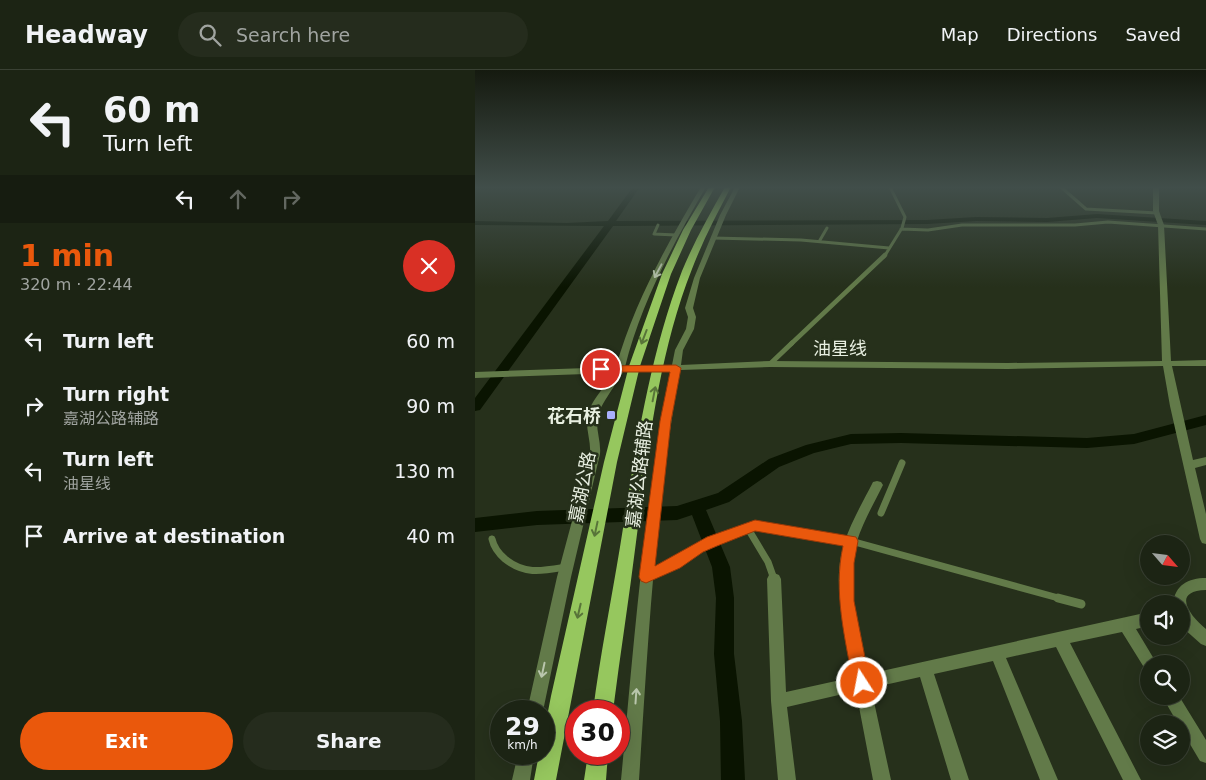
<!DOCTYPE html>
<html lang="en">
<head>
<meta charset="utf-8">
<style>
	body { margin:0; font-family:"DejaVu Sans","Noto Sans SC",sans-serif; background:#252c1d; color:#f1f3f6; height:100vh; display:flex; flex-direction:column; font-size:19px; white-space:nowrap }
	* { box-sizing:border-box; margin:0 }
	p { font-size:16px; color:#a0a4a0 }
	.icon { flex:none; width:28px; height:28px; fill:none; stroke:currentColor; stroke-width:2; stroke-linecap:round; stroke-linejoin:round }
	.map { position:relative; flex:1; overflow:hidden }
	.panel { display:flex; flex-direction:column; background:#1c2414; width:475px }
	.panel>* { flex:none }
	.top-card { background:#1c2414; color:#f1f3f6; overflow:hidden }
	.needle { width:32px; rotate:118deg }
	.controls { position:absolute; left:665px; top:465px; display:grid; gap:10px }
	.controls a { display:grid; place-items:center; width:50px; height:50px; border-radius:50%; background:#1c2414; box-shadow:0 5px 20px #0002,0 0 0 1px #3a4134; font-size:25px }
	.speed { position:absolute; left:15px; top:630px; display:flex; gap:10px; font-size:25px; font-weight:700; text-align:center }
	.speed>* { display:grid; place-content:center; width:65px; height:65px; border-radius:50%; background:#1c2414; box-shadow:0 5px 20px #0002,0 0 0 1px #3a4134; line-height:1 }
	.speed small { font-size:12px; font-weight:400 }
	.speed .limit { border:8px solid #d22; background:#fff; color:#111 }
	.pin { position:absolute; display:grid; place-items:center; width:42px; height:42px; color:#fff; margin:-21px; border:2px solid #fff; border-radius:50%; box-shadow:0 1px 5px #0007 }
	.me { position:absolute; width:55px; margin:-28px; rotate:349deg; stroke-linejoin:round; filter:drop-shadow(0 0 4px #0008) }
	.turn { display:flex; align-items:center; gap:18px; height:105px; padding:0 20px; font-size:22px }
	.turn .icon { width:65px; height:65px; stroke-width:2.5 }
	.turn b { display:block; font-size:35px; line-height:42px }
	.lanes { display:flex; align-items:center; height:48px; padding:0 20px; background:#0003; justify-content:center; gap:25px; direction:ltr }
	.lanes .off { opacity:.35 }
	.round { display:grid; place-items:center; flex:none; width:52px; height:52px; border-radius:26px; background:#252c1d }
	.headline { display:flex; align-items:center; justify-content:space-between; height:85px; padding:0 20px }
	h1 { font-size:30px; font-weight:800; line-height:38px; color:#ea580c }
	.primary-button { display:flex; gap:10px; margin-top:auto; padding:10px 20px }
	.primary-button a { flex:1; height:58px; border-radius:30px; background:#ea580c; color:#fff; font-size:20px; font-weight:800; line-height:58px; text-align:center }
	.primary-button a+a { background:#252c1d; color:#f1f3f6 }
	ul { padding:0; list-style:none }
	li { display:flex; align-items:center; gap:15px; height:65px; padding:0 20px }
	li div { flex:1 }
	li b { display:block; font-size:19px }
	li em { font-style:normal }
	header { display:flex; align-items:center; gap:30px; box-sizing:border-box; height:70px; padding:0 25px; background:#1c2414; border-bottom:1px solid #3a4134 }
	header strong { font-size:24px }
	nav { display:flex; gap:28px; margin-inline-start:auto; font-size:18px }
	.search { width:350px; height:45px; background:#252c1d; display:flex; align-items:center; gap:12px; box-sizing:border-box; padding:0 18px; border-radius:28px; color:#a0a4a0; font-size:19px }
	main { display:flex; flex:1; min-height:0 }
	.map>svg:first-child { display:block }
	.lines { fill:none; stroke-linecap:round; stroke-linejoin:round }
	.canal { fill:#0a1401; fill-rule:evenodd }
	.lane-far4 { stroke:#627a49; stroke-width:3 }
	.lane-far3 { stroke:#627a49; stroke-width:4.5 }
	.lane-far2 { stroke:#627a49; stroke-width:5 }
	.lane-far1 { stroke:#627a49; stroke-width:7 }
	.lane { stroke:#627a49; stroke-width:9 }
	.street { fill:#627a49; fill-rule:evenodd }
	.primary { fill:#96c75e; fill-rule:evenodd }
	.oneway { stroke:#b9c6ac }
	.oneway2 { stroke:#587439 }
	.route { fill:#ea580c; stroke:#983908 }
	.poi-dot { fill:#a9b0fc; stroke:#26301b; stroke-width:2 }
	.labels { text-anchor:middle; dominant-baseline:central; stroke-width:5; stroke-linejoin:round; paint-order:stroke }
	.street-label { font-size:18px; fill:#e8efe1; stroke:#26301b }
	.poi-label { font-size:18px; font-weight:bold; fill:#e8efe1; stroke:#26301b; text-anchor:end }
</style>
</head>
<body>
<header>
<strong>Headway</strong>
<div class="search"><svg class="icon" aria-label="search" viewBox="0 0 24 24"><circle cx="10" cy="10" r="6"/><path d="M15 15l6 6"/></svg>Search here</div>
<nav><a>Map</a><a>Directions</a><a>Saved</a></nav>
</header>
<main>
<section class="panel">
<div class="top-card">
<div class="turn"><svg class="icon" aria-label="left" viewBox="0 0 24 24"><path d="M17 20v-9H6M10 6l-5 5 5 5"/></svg><div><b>60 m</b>Turn left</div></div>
<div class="lanes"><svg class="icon" aria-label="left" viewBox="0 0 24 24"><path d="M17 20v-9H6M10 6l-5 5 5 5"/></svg><svg class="icon off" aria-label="ahead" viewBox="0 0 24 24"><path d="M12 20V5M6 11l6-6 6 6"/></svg><svg class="icon off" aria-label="right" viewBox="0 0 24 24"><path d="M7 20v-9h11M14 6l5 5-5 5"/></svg></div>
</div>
<div class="headline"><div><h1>1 min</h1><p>320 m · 22:44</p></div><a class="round" style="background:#d93025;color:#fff"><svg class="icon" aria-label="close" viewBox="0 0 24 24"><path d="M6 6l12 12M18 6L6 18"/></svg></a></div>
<ul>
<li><svg class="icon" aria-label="left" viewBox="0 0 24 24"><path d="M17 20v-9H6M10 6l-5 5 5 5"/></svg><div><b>Turn left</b></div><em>60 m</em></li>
<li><svg class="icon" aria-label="right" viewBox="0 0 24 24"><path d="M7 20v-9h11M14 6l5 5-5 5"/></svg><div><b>Turn right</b><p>嘉湖公路辅路</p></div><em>90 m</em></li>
<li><svg class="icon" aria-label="left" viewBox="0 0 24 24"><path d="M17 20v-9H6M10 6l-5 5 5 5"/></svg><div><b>Turn left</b><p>油星线</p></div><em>130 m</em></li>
<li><svg class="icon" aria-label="arrive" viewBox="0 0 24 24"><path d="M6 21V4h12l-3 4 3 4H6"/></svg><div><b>Arrive at destination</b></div><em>40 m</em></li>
</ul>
<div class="primary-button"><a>Exit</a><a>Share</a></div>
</section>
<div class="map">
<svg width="731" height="710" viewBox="0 0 731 710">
	<rect width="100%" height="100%" fill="#26301b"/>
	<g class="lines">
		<path class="canal" d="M158,117H165L141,151L452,150L501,147L572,148L622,144L731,151V155L622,148L572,152L501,151L452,154L138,156L5,340L0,341V328L129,156L0,155V151L92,153L133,151Z
			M731,345V355L659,374L612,378L426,373L376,374L339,383L304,397L254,432L231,440L255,497L259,528V584L267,651L270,710H246L245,651L239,584L241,528L237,497L217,445L202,450L62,455L0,462V448L62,441L202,436L243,423L294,389L331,375L376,364L426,363L612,368L659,364Z"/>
		<path class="lane-far4" d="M586,117L611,139L682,143
			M183,155L179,164L201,165
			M426,159L453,160L487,155H600L633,152L731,159
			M238,168L326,170L414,178
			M345,170L352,158
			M409,187L427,158L430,147L415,117"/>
		<path class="lane-far3" d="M316,274L410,185"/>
		<path class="lane-far2" d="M295,294L317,273"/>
		<path class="lane-far1" d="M406,443L427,393
			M272,457L293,492L299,509
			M17,469C19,478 23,483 30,489C50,505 67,501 91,497
			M173,506L200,493L223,478L279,455L376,471L587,529"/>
		<path class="lane" d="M583,528L606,534"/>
		<path class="street" d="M226,117H231C198,174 166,233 150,297L197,295L200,280L211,259L213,247L210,238L219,208L245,145L260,117H265L251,145L225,208L218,238L221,247L219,259L208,280L206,295L295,291L533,293L687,291L683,155L678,141V117H684V141L689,155L696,291L731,290V296H697L718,390L731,387V395L720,398L731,444V474L727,473L725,469L695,336L688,296L533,299L295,297L205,300C180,435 173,573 164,710H146C159,573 169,436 196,300L148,302C141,316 122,337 122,352C122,363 126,373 125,384L96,507L68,641H52L82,507L115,384C116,373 112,363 112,352C112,333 130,318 139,303L0,308V302L141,297C159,233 192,174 226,117Z
			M402,411L406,412L408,415C399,433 388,452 382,471C369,514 384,561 393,604L674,542V556L661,559L682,594H674V601L670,599L647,562L595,573L666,710H648L581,577L531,588L583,710H565L518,591L459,604L494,710H476L445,607L396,618L416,710H398L381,621L312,637L321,710H303L296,631L292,509L294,505L299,503L304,505L306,509L311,622L379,607C371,564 355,513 370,471C376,452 389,430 398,412Z
			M731,508V520C695,521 716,547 731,559V576L726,574L708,558L706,554V534H698C700,515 713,508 731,508Z
			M687,626H704L731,670V693L725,691L706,659V654H703Z
			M43,684H59L55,710H37Z"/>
		<path class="primary" d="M234,117H240L216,160L196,204L165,296L142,392L81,710H59L64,684H69V662L76,626L129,392L154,296L187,204L208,160Z
			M250,117H256C242,144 228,170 217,199C183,285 173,381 161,472C154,529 145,585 138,641H118C125,586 136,532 145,477C160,384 173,290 207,201C219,172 234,145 250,117Z
			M113,684H133L131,710H109Z"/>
	</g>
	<defs><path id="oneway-shaft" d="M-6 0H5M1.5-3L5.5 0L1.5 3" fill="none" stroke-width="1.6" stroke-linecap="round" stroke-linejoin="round" transform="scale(1.25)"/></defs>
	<g class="oneway">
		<use href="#oneway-shaft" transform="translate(183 201) rotate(118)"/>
		<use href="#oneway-shaft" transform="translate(68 600) rotate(102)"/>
		<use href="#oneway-shaft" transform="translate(161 626) rotate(-86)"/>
	</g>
	<g class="oneway2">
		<use href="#oneway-shaft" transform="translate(169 267) rotate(111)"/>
		<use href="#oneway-shaft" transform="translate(179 324) rotate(-79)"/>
		<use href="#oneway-shaft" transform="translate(121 459) rotate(102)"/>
		<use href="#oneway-shaft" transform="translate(104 541) rotate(103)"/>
	</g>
	<linearGradient id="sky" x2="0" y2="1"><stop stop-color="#151a0f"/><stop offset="0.54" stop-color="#414e4a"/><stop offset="1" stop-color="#414e4a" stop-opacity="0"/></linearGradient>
	<rect width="731" height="217" fill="url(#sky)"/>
	<path class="route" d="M201,295L206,298L196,351L180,496L232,467L280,450L381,467L383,471L379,493V531L395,613L393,619L387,622L380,619L378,613C370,567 358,522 368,476L280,461L242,476L228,482L205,498L171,513L166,511L164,507L185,351L195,302H126L121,299L126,296Z"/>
	<rect class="poi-dot" x="131" y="340" width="10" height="10" rx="2.5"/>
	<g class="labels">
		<g class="street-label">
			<text x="365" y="278">油星线</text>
			<text transform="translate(164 404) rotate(-83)">嘉湖公路辅路</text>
			<text transform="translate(107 417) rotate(-79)">嘉湖公路</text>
		</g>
		<g class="poi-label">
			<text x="126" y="345">花石桥</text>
		</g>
	</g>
</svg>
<div class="controls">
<a><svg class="needle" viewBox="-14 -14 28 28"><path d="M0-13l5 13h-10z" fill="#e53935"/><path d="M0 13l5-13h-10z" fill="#a0a4a0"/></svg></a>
<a><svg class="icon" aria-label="sound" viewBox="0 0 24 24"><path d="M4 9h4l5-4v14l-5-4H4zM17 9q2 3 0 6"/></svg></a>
<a><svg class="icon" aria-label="search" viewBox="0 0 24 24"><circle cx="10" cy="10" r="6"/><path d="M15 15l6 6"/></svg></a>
<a><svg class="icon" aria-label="layers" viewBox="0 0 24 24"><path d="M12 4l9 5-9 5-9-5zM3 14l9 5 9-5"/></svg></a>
</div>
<div class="speed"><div>29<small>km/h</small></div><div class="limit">30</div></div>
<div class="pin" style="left:126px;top:299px;background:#d93025"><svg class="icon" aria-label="arrive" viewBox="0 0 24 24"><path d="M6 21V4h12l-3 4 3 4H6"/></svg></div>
<svg class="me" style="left:387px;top:613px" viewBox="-20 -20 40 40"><circle r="17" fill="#ea580c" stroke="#fff" stroke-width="3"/><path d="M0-11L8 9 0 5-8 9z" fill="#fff"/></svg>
</div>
</main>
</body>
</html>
